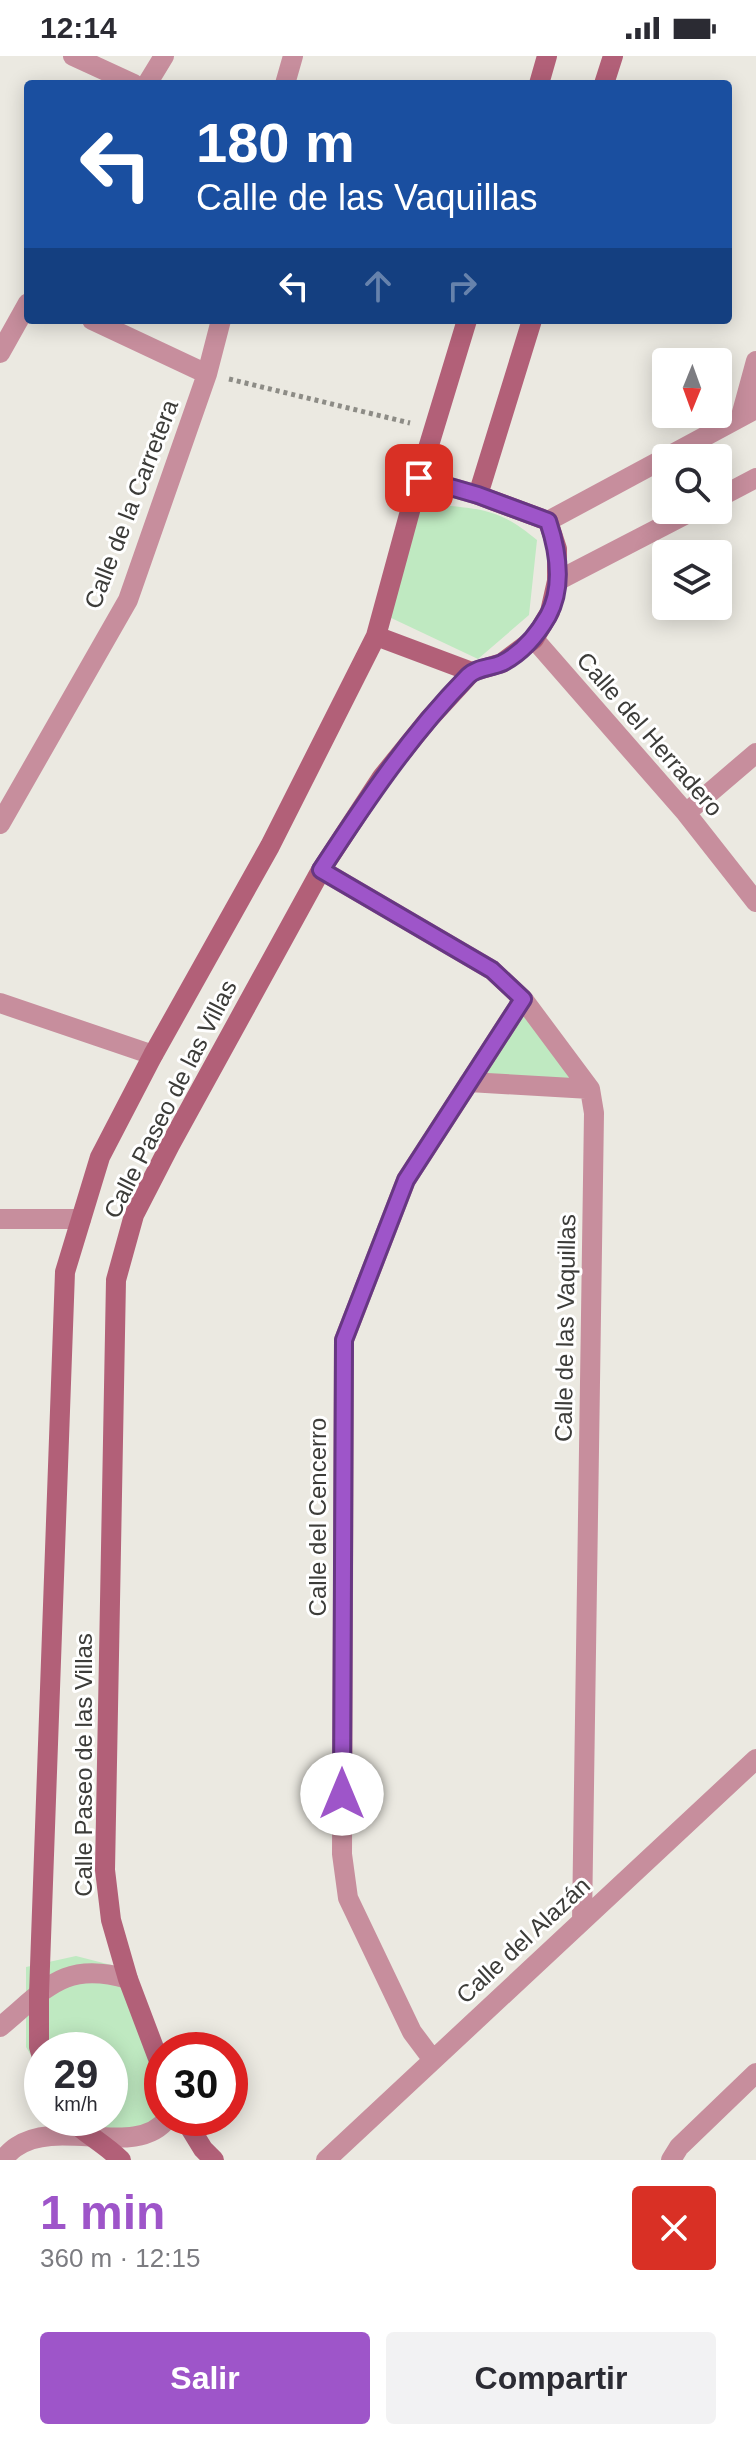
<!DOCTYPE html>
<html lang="es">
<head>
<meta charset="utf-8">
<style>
	body { margin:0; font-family:Helvetica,sans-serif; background:#f2f2f3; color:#2b2b33; height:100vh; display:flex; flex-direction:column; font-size:30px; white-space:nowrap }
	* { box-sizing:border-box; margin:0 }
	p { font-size:26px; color:#7c7c81 }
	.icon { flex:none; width:44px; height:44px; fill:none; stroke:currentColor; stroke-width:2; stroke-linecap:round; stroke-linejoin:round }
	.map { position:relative; height:2104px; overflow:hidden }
	.details { display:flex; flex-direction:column; background:#fff; flex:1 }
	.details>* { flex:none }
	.top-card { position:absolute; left:24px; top:24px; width:708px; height:244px; border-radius:8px; box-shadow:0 4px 20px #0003; background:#1a4fa0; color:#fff; overflow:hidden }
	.needle { width:52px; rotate:181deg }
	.fabs { position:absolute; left:652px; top:292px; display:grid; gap:16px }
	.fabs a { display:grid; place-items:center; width:80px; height:80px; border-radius:8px; background:#fff; box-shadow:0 4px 20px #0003; font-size:40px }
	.speed { position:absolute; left:24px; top:1976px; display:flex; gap:16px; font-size:40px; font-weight:700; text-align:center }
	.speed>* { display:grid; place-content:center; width:104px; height:104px; border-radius:50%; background:#fff; box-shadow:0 4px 20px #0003; line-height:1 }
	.speed small { font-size:20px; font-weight:400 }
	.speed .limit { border:12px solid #d22; background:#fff; color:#111 }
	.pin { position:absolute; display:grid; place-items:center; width:68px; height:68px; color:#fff; margin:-34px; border-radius:16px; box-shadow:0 4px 12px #0006 }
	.me { position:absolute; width:88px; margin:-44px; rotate:0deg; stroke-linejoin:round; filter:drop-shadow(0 0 6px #0008) }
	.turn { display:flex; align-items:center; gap:28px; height:168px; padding:0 40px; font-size:36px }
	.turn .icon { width:104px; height:104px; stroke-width:2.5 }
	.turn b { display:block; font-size:56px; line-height:68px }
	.lanes { display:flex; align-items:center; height:76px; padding:0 40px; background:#0003; justify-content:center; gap:40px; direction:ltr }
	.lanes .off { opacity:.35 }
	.round { display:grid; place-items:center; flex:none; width:84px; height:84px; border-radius:8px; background:#f2f2f3 }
	.overview { display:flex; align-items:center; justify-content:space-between; height:136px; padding:0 40px }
	h1 { font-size:48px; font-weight:800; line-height:60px; color:#9e55c9 }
	.button { display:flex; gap:16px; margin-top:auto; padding:16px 40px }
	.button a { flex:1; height:92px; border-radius:8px; background:#9e55c9; color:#fff; font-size:32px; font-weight:800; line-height:92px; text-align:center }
	.button a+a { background:#f2f2f3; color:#2b2b33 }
	.status { display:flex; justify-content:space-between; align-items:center; height:56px; padding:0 40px; background:#fff; direction:ltr }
	.status svg { height:22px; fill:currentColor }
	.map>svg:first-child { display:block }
	.green { fill:#bfe9c1 }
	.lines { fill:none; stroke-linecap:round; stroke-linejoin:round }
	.path { stroke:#8d8c86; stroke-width:5; stroke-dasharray:4 4; stroke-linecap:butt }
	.street { stroke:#c78e9d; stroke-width:20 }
	.secondary { stroke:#b26078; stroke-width:20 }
	.route-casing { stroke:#673783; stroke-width:20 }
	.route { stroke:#9e55c9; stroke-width:14 }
	.labels { text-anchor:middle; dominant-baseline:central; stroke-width:6; stroke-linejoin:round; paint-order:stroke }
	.street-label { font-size:24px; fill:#3c3c39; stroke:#fff }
</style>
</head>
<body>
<div class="status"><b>12:14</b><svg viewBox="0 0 49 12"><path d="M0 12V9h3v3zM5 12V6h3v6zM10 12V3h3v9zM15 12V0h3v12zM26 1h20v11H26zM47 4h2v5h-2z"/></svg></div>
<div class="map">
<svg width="756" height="2104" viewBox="0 0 756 2104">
	<rect width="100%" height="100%" fill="#ebe9e1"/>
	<path class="green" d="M439,449C484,453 501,454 537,484L529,559L478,603L387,560L415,456Z
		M523,953L578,1026L478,1022Z
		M76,1900L115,1910L162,2019V2050L150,2072L105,2080L81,2062H110V1994H42V2018L26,1991V1911Z"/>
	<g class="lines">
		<path class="path" d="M229,323L410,367"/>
		<path class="street" d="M73,0L134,28
			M147,28L164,0
			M285,28L293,0
			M92,264L207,318
			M0,297L28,247
			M741,360L756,305
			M419,422L478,439
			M718,442L756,422
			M548,465L756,353
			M557,525L694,454
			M534,583L686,757L756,846
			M686,757L756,697
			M0,768L128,544L207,318L221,264
			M321,814L492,914L523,943L590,1033L594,1057L582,1865
			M0,947L153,999
			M469,1026L590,1033
			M0,1163H81
			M0,1971C46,1933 64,1904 128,1923
			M433,2004L412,1976L348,1842L342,1798L344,1284L406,1124L523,943
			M2,2104C6,2100 11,2094 16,2091C59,2061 137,2104 168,2062
			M326,2104L756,1703
			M671,2104L679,2091L756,2017"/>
		<path class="secondary" d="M539,28L547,0
			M604,28L613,0
			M376,580L472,616
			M42,2001L39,1991V1938L65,1216L100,1101L153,999L270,790L376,580L419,422L467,264
			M162,2013L128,1923L111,1864L105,1814L116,1224L134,1159L170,1089L321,814L382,721L428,664L472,616L502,607L534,583L550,556L557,525V493L548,465L478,439L532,264
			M69,2062C85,2078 105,2088 121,2104
			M184,2062L203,2093L214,2104"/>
	</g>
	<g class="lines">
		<defs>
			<path id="route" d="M342,1738L344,1284L406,1124L523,943L492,914L321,814C366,745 411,678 468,620C477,611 491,612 502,607C522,597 537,579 548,560C564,531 558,495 548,465L478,439L419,422"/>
		</defs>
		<use href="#route" class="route-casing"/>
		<use href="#route" class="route"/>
	</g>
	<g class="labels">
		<g class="street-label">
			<text transform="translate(131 448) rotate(-69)">Calle de la Carretera</text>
			<text transform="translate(650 678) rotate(49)">Calle del Herradero</text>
			<text transform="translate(170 1043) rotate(-63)">Calle Paseo de las Villas</text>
			<text transform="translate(565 1272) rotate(-89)">Calle de las Vaquillas</text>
			<text transform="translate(317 1461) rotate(-90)">Calle del Cencerro</text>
			<text transform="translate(83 1709) rotate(-90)">Calle Paseo de las Villas</text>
			<text transform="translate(523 1884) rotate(-43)">Calle del Alazán</text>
		</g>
	</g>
</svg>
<div class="fabs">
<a><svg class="needle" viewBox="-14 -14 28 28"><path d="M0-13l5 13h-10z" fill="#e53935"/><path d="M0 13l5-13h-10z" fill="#7c7c81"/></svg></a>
<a><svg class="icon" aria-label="search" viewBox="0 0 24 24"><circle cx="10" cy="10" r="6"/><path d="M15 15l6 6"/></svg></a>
<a><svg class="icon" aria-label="layers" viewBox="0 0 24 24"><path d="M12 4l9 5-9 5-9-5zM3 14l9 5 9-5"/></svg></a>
</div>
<div class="speed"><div>29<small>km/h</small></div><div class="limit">30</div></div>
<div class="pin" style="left:419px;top:422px;background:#d93025"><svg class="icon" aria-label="arrive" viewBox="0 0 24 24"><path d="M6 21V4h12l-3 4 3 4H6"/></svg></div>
<svg class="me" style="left:342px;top:1738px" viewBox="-20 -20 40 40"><circle r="19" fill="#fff"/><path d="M0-13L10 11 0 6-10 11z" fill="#9e55c9"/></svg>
<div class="top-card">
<div class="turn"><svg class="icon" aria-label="left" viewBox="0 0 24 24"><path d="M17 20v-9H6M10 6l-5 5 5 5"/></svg><div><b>180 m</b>Calle de las Vaquillas</div></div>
<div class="lanes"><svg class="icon" aria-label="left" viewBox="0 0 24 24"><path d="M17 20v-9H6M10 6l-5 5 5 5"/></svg><svg class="icon off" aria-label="ahead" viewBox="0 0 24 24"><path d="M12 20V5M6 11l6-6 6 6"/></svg><svg class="icon off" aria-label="right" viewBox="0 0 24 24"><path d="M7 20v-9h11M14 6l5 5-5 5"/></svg></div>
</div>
</div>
<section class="details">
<div class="overview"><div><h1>1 min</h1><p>360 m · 12:15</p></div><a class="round" style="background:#d93025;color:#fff"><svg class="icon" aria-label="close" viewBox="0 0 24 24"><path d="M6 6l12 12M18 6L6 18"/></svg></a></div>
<div class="button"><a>Salir</a><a>Compartir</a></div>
</section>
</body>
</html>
